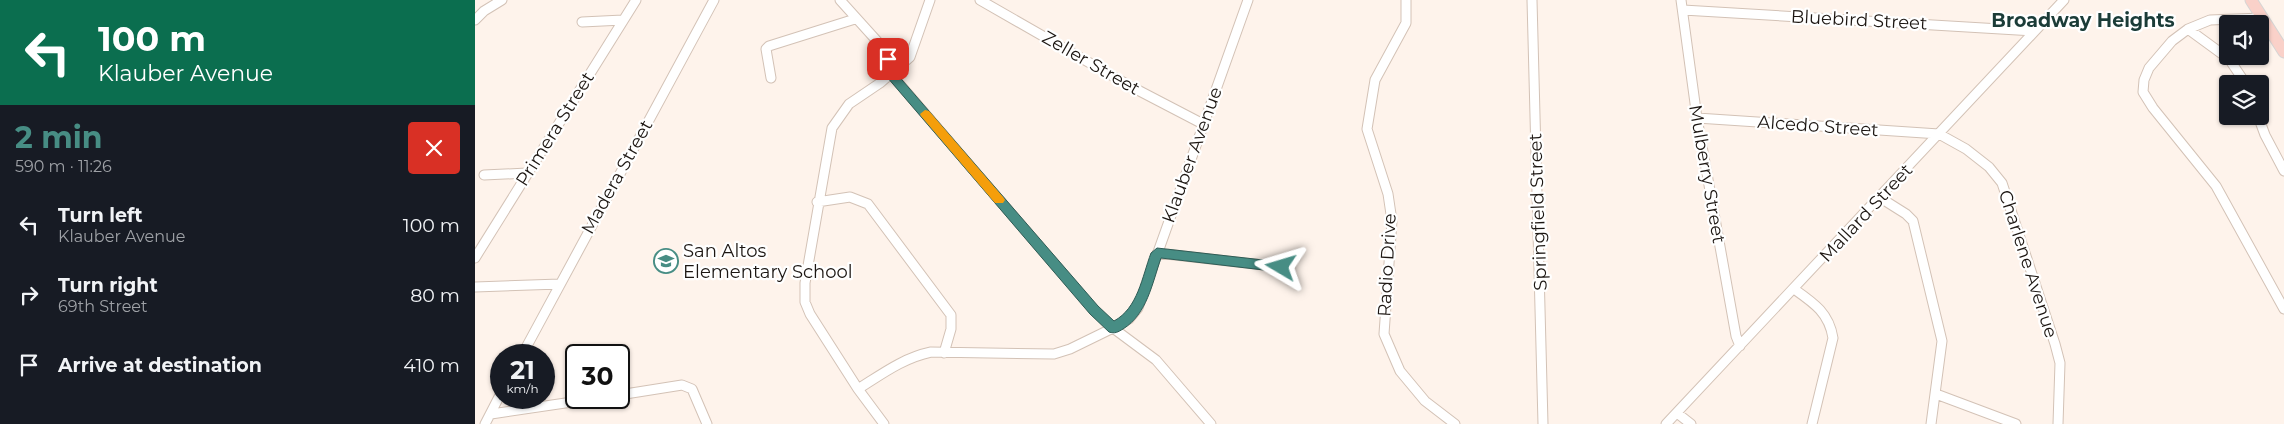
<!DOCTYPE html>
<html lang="en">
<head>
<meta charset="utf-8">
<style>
	body { margin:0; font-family:Montserrat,sans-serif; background:#242831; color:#f1f3f6; height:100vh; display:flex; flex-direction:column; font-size:19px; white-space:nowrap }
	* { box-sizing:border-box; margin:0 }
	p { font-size:16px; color:#9ea1a6 }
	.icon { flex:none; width:28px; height:28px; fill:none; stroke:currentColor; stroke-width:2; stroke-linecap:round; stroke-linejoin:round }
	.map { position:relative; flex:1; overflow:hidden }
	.panel { display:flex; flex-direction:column; background:#171b24; width:475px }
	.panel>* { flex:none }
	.banner { background:#0b6e4f; color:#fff; overflow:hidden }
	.controls { position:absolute; left:1744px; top:15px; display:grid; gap:10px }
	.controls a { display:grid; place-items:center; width:50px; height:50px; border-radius:5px; background:#171b24; box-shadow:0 1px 4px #0004; font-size:25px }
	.speed { position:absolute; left:15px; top:344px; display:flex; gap:10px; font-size:25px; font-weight:700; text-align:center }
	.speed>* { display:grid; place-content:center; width:65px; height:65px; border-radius:50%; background:#171b24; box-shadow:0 1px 4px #0004; line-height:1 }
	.speed small { font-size:12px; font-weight:400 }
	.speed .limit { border:2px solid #111; border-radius:8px; background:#fff; color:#111 }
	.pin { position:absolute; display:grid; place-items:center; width:42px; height:42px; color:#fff; margin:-21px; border-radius:10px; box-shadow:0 2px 8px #0006 }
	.me { position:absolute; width:55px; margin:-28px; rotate:277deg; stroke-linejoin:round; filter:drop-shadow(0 0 4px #0008) }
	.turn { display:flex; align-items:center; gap:18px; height:105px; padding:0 15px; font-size:22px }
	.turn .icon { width:65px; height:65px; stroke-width:2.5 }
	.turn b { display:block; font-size:35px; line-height:42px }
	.round { display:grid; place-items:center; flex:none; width:52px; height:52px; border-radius:5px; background:#242831 }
	.headline { display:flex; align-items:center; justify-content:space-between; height:85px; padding:0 15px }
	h1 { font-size:30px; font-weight:700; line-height:38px; color:#478d84 }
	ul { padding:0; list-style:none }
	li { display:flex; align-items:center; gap:15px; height:70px; padding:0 15px }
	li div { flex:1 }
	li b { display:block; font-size:19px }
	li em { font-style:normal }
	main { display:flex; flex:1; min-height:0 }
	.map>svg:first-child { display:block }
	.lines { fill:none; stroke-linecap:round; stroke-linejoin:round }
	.minor-casing { stroke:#d3c2b6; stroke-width:11 }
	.major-casing { stroke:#d6d5d4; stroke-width:13 }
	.minor { stroke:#fff; stroke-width:9 }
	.major { stroke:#fad1c9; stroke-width:11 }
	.route { fill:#478d84; stroke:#2e5c56 }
	.slow { fill:#f59e0b }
	.labels { text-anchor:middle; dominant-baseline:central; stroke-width:4.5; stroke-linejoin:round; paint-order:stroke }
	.street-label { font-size:18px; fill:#1c1612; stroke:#fff }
	.poi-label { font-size:18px; fill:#1c1612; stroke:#fff; text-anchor:start }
	.neighbourhood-label { font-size:19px; font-weight:bold; fill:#1b3c38; stroke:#fff }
</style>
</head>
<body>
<main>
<section class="panel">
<div class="banner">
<div class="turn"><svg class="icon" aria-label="left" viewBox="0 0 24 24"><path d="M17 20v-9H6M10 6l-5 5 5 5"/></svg><div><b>100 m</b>Klauber Avenue</div></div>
</div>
<div class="headline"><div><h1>2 min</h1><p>590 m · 11:26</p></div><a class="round" style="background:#d93025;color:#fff"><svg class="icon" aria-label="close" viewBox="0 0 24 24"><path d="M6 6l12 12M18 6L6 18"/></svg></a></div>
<ul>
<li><svg class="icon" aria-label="left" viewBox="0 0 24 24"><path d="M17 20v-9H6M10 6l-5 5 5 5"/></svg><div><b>Turn left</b><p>Klauber Avenue</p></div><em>100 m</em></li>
<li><svg class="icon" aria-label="right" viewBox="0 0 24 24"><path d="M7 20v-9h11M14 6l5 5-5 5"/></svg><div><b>Turn right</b><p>69th Street</p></div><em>80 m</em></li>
<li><svg class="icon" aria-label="arrive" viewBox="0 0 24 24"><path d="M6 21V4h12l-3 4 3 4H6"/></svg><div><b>Arrive at destination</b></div><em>410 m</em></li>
</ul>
</section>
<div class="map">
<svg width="1809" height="424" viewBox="0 0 1809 424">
	<rect width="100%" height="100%" fill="#fef3eb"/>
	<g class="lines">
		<defs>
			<path id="minor" d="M365,0L411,51L416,74L619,310L638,328L681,360L736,424
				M505,0L655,86L728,124
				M931,0V23L900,80L892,129L913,194L917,221L909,334L925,371L950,401L980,424
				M1057,0L1068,424
				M1206,0L1222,118L1261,336L1265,346
				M1208,10L1559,31
				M1787,18L1735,20L1713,29L1697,41L1674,68L1669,80L1668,92L1678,108L1741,186L1809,309
				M0,20L9,11L27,0
				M107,22L148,20
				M1713,29L1754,59L1771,84
				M296,78L291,49L294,46L380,19
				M1783,116L1790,135L1809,171
				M1222,118L1464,134L1491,149L1514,167L1527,183L1580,344L1585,363L1583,424
				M9,175L52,173
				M1404,197L1431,214L1438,221L1467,341L1456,424
				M342,202L375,197L393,204L476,315V329L469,353
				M682,253L806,267
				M0,258L161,0
				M0,287L85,284
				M1319,289C1339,303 1354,313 1358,338L1337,424
				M47,355L239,0
				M383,389C407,374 428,358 456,352L579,354L595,349L638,328L654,319L663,308L773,0
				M1461,394L1541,424
				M144,395L207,385L217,389L232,424
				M1202,413L1216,424
				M16,414L124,398
				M10,424L26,393
				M409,424L383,389L335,314L330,302V283L357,128L374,104L405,83L435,57L455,0
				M1191,424L1589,0"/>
			<path id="major" d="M1776,0L1809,52"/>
		</defs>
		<use href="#minor" class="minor-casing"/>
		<use href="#major" class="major-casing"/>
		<use href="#minor" class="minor"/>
		<use href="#major" class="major"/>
	</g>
	<path class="route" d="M413,56L418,59L421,73L623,306L639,321C663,308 667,277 676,253L682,248L806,262L812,267L810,270L806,272L686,258C677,284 672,314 648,329C643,332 640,334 634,332L615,314L412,77L408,59Z"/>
	<path class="slow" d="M450,110L454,111L528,197L530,200L528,203H520L446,116L445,114Z"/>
	<defs>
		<symbol id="school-ring" viewBox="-11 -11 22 22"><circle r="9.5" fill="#fff" stroke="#478d84" stroke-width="1.5"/><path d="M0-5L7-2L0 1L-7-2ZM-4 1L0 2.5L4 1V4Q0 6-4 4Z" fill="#478d84"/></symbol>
	</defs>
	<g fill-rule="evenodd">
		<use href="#school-ring" x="177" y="247" width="28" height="28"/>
	</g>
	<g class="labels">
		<g class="street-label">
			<text transform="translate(1384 20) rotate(3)">Bluebird Street</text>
			<text transform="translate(616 63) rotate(30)">Zeller Street</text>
			<text transform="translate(1343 126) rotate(4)">Alcedo Street</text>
			<text transform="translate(80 129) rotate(-58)">Primera Street</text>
			<text transform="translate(717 155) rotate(-70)">Klauber Avenue</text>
			<text transform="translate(1232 174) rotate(80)">Mulberry Street</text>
			<text transform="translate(142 177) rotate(-61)">Madera Street</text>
			<text transform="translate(1063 212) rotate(-92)">Springfield Street</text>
			<text transform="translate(1391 213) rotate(-47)">Mallard Street</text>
			<text transform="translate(1553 264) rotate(72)">Charlene Avenue</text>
			<text transform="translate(912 265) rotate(-87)">Radio Drive</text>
		</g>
		<g class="poi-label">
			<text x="208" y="251">San Altos<tspan x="208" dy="21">Elementary School</tspan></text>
		</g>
		<g class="neighbourhood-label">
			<text x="1608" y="20">Broadway Heights</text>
		</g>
	</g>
</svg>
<div class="controls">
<a><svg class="icon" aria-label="sound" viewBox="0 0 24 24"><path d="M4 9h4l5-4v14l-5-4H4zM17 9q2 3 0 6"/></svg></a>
<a><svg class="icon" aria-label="layers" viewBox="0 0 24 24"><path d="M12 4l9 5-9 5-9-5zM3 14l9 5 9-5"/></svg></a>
</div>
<div class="speed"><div>21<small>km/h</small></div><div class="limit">30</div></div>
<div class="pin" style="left:413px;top:59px;background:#d93025"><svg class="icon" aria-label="arrive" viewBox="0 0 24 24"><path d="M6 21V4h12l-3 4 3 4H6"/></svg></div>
<svg class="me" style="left:806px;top:267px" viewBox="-20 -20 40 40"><path d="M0-17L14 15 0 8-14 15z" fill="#478d84" stroke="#fff" stroke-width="4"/></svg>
</div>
</main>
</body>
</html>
